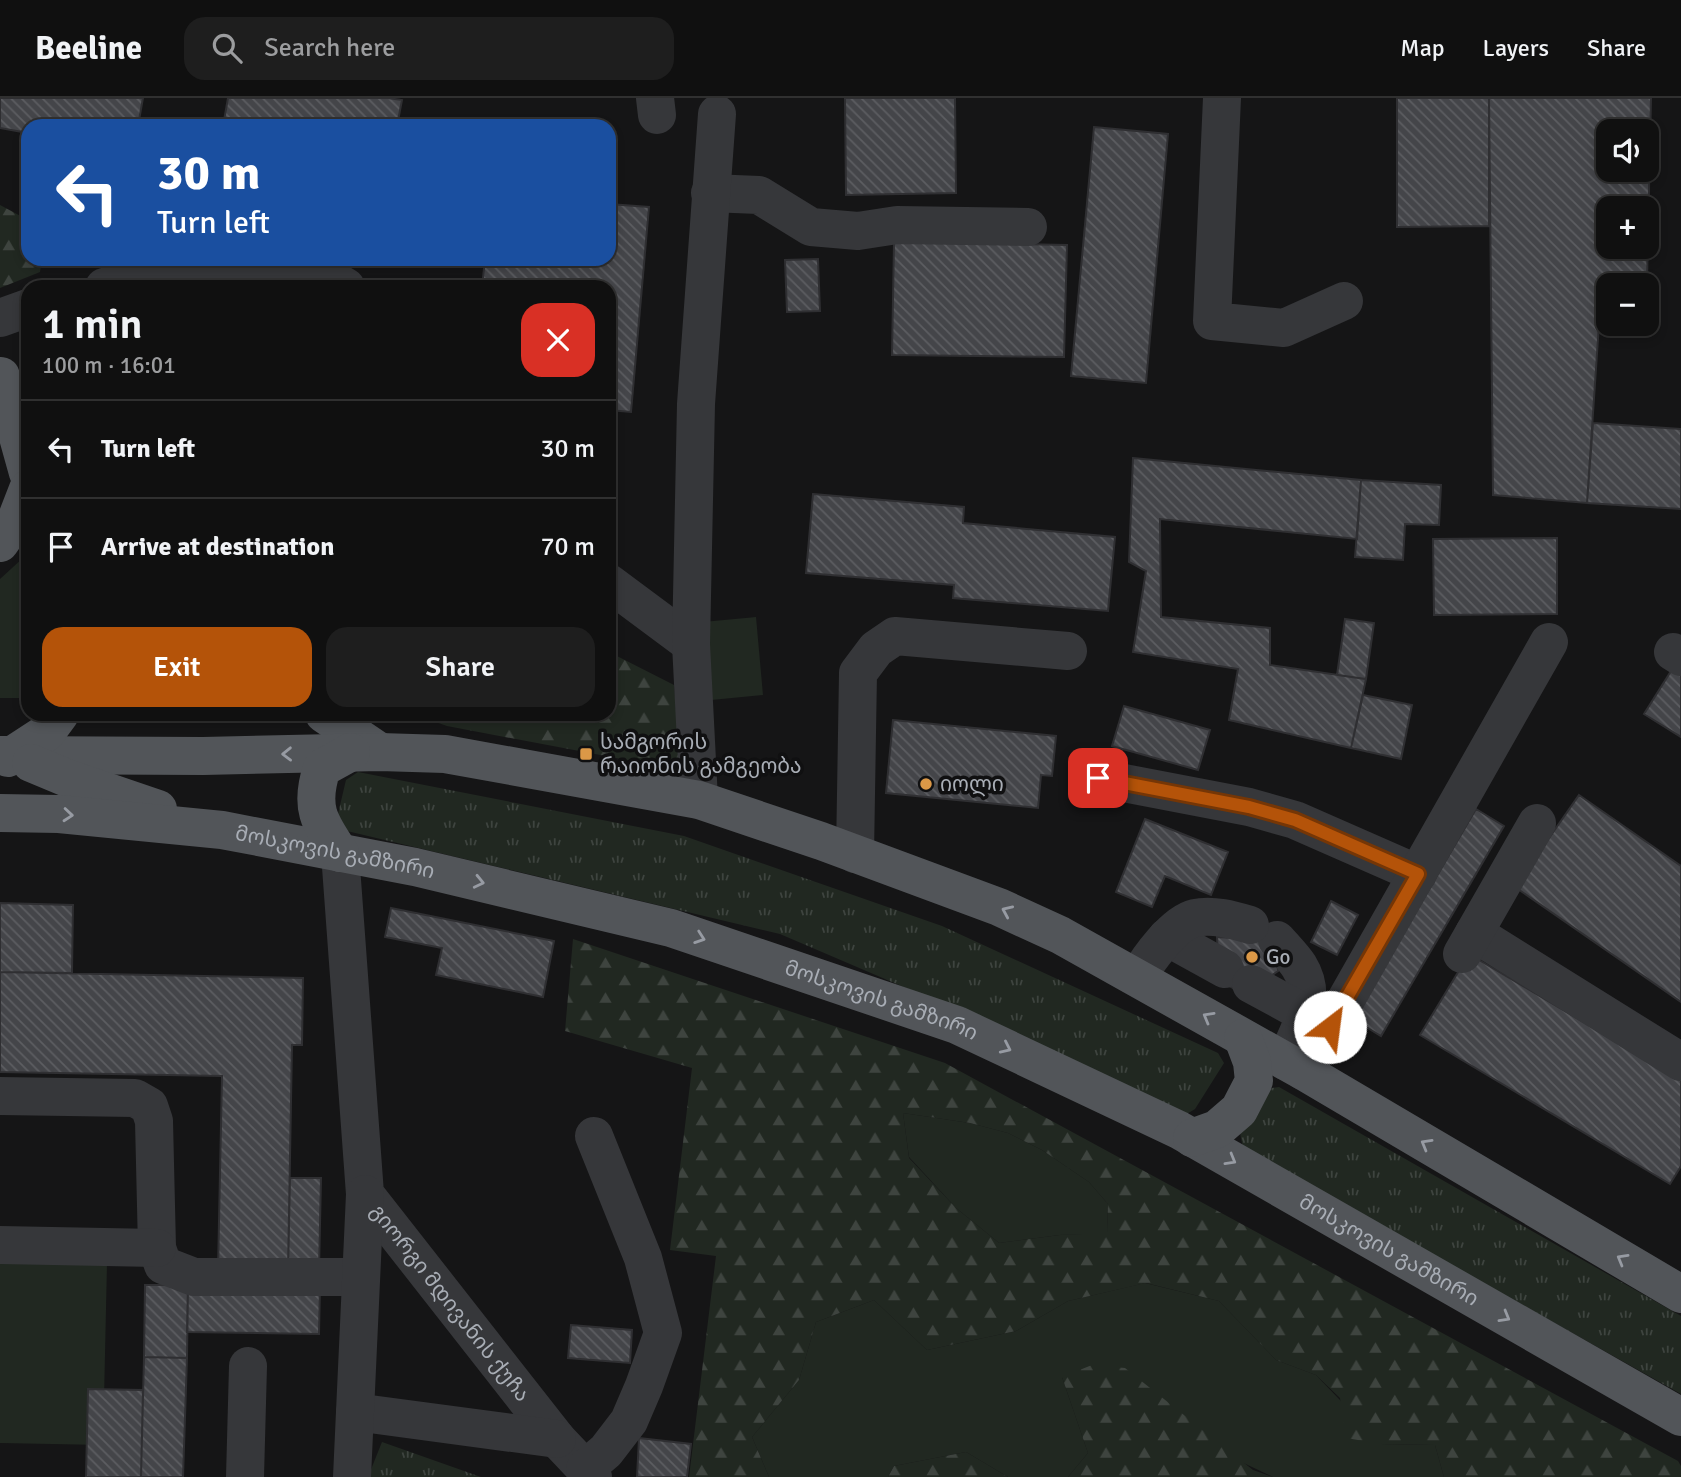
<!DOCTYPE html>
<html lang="en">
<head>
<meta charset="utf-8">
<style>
	body { margin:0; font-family:Signika,"Noto Sans Georgian",sans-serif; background:#1e1e1e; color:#f1f3f6; height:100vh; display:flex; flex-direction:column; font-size:26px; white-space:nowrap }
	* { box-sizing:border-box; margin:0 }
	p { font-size:23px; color:#9c9d9f }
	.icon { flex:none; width:38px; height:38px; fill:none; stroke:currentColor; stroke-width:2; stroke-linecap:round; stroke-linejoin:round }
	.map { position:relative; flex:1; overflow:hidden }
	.panel { position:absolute; left:21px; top:182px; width:595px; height:441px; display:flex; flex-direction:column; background:#101010; border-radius:21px; box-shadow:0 4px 10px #0003,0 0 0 2px #303030 }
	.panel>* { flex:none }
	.banner { position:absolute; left:21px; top:21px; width:595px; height:147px; border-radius:21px; box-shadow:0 4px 10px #0003,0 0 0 2px #303030; background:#1a4fa0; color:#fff; overflow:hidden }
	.tools { position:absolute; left:1596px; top:21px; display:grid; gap:14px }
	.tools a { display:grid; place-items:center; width:63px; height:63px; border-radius:14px; background:#101010; box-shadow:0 4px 10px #0003,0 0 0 2px #303030; font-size:35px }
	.pin { position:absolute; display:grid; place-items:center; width:60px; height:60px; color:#fff; margin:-30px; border-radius:14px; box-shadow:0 4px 10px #0006 }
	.me { position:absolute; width:77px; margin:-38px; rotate:30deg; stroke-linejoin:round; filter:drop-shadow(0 0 5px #0008) }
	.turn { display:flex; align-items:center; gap:24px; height:147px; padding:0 21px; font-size:32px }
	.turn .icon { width:91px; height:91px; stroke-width:2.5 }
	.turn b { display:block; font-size:49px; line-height:60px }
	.round { display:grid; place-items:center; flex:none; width:74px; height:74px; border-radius:21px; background:#1e1e1e }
	.head { display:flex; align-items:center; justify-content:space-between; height:119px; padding:0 21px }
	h1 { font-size:42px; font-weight:600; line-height:52px }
	.primary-button { display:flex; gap:14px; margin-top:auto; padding:14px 21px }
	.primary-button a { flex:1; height:80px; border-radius:21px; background:#b45309; color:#fff; font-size:28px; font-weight:600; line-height:80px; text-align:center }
	.primary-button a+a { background:#1e1e1e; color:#f1f3f6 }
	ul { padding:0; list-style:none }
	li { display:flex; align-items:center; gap:21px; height:98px; padding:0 21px; border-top:2px solid #303030 }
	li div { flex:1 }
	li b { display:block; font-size:26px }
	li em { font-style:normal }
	header { display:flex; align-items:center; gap:42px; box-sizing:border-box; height:98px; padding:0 35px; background:#101010; border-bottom:2px solid #303030 }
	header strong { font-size:33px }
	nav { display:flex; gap:38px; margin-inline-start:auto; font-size:24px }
	.search { width:490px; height:63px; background:#1e1e1e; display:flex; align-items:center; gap:18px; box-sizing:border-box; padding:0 24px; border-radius:21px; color:#9c9d9f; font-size:26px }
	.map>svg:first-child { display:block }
	.grass { fill:#212821 }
	.forest { fill:url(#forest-firs); fill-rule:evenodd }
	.park { fill:url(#park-tufts) }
	.building { fill:url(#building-back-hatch); stroke:#2f2f32; stroke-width:2; fill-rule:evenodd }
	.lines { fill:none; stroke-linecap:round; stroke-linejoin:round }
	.minor { stroke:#36373a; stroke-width:38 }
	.major { stroke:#525559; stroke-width:38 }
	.oneway { stroke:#979ba3 }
	.route-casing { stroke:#753606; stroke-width:18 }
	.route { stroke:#b45309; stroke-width:12 }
	.poi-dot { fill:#db9847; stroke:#101011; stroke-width:2.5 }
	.labels { text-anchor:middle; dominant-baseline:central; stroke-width:7; stroke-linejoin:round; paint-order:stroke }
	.poi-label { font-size:21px; fill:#a8adb5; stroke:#101011; text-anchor:start }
	.street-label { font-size:21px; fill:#a8adb5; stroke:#101011 }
</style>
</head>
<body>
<header>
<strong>Beeline</strong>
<div class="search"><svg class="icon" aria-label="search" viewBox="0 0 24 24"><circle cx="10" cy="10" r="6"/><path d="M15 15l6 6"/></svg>Search here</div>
<nav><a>Map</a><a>Layers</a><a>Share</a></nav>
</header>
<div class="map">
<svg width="1681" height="1379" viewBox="0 0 1681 1379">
	<defs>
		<pattern id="forest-firs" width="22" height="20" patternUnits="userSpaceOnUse" patternTransform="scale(1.75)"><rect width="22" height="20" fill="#212821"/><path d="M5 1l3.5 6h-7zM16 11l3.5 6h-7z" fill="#3e443f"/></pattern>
		<pattern id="park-tufts" width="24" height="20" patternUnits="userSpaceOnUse" patternTransform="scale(1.75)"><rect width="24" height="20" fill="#212821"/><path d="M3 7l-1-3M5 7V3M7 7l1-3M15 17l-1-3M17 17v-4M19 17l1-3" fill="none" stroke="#3e443f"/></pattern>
		<pattern id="building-back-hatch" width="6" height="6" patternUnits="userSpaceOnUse" patternTransform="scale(1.75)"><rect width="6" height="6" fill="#444549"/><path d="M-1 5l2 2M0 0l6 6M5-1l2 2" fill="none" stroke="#5c5d61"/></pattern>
	</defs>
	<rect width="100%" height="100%" fill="#151516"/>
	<path class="grass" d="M24,459L28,480V600H0V481Z
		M756,519L763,597L711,602L703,524Z
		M903,1015L970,1025L1008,1035L1042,1052L1089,1084L1108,1106L1107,1136L1060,1137L999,1145L956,1110L909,1059Z
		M0,1164L107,1166L103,1347L0,1345Z
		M1145,1185L1219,1203L1276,1262L1316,1277L1382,1346L1435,1347L1444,1379H1273L1062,1279L1088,1355L1068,1379H1008L966,1354L894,1368L888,1379H769L752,1339L799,1282L816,1224L874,1202L927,1252L1016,1233L1068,1203Z"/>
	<path class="forest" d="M0,107L28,122V161H42L40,174L0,190Z
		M609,554L674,587L680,661L664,669L447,628L413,616H609Z
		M573,841L945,965L1678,1363L1681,1368V1379H1444L1435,1347L1382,1346L1346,1340L1340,1300L1316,1277L1276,1262L1219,1203L1146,1185L1068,1203L1016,1233L927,1252L874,1202L816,1224L799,1282L752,1339L769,1379H689L716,1158L670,1152L692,970L565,933ZM903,1015L970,1025L1008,1035L1042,1052L1089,1084L1108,1106L1107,1135L1060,1137L999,1145L956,1110L909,1060Z
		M1092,1267L1125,1270L1253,1372L1273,1379H1068L1088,1355L1062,1279Z
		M966,1354L1008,1379H888L894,1368Z"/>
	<path class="park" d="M358,674L684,738L942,828L1218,955L1224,965L1195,1011L1185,1017L1067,959L780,836L347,733L338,716L346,682Z
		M1279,989L1681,1218V1296L1243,1050L1239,1030L1265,991Z
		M382,1344L481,1379H368Z"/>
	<path class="building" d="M0,0H143L138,28H28V35L0,30Z
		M228,0H388L402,2L397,28H223Z
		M845,0H955L956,95L846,97Z
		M1397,0H1489V128L1397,129Z
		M1489,0H1651L1647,184L1602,181L1587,405L1493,397ZM1608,33H1647V72H1608ZM1608,110H1647V149H1608Z
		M1094,29L1168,36L1146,285L1071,278Z
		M609,106L649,109L631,314L609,312V189H482L485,161H609Z
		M894,144L1067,147L1064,259L892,257Z
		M818,161L820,213L787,214L785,162Z
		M1593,325L1681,331V411L1587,405Z
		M1133,360L1361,382L1357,441L1160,421L1161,519L1270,530V567L1366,581L1351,650L1229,622L1238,571L1133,554L1146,473L1129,464Z
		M1361,382L1441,387L1439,427L1405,426L1403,462L1355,459Z
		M813,396L964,409L963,425L1115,439L1108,513L953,500L954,487L806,475Z
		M1557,440V516L1434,517L1433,441Z
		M1345,521L1374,525L1366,581L1337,577Z
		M1678,562L1681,564V639L1644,616Z
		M1363,597L1412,607L1401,661L1351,650Z
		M1124,608L1210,632L1198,672L1112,648Z
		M893,622L1056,638L1052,678L1041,677L1038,710L886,695Z
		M1579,697L1681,768V904L1515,789Z
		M1476,711L1504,728L1381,938L1353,921Z
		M1145,721L1228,754L1211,797L1165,778L1152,809L1116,794Z
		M1331,803L1358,817L1337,857L1311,844Z
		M0,805L73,807L72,875L0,874Z
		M391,810L554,843L543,899L436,877L442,850L385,839Z
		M1217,839L1277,842L1278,873L1245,897L1219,882Z
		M1469,856L1681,982V1068L1670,1086L1420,937Z
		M0,874L303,880L302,947H292L288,1173L218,1171L222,978L0,974Z
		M290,1080H321L319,1173H288Z
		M145,1187H188L187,1260L144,1259Z
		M188,1187L320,1189L319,1236L187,1234Z
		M571,1227L632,1232L630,1265L568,1260Z
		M144,1259L187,1260L183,1379H141Z
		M88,1291L143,1292L141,1379H86Z
		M639,1340L691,1346L687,1379H637Z"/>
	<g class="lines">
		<g class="minor">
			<path d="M655,0L657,17"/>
			<path d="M1222,0L1212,223L1284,230L1344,203"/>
			<path d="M710,95L759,97L811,129L858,133L897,127L1028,129"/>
			<path d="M104,189L185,169L222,166L341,186L346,189"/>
			<path d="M0,220L28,210"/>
			<path d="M609,485L691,546"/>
			<path d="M1673,554L1681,559"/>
			<path d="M1098,680L1249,709L1295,722L1418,776"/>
			<path d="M699,702L691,546L696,306L717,16"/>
			<path id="s1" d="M340,755L365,1096L557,1341L593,1379"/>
			<path d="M855,756L858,575L876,551L895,538L1068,553"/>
			<path d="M1474,835L1681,964"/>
			<path d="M1167,839L1225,871"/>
			<path d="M1277,842C1284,850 1293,859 1299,868C1319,900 1299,933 1285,963"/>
			<path d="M1462,856L1537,725"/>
			<path d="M1138,879C1148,861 1174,825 1195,820C1213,816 1233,822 1250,827"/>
			<path d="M1251,886L1306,916"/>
			<path d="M1303,973L1318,951L1549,544"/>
			<path d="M0,998L135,1000L149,1008L154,1023L157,1150L163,1167L194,1179H360"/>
			<path d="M0,1147L157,1150"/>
			<path d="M355,1314L557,1341"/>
			<path d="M585,1371L606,1353L629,1323L644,1288L663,1235L643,1160L594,1038"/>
			<path d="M245,1379L248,1268"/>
			<path d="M352,1379L365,1096"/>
		</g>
		<g class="major">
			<path d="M1,278L28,375"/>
			<path d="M0,445L16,422L28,391"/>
			<path d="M324,616L380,654"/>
			<path d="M0,657L203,658L380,654L445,656L699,702L821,743L999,809L1060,837L1303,973L1681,1196"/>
			<path d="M8,660L46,635L60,616"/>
			<path d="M31,665L67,680L158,711"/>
			<path id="s2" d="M0,715L59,716L222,732L415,769L671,830L957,927L1179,1032L1681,1319"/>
			<path d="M340,755C319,724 309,709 322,670L351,654"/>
			<path d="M1192,1040L1217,1031L1239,1012L1254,983L1252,964L1243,940"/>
		</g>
	</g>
	<defs><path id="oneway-chevron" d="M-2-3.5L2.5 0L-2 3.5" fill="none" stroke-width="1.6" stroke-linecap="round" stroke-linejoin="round" transform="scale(1.75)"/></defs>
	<g class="oneway">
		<use href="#oneway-chevron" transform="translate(287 656) rotate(179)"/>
		<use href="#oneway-chevron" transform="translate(68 717) rotate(5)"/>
		<use href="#oneway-chevron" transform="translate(479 784) rotate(13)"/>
		<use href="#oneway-chevron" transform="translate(1007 813) rotate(-156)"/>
		<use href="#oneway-chevron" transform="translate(700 840) rotate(19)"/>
		<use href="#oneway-chevron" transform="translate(1208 919) rotate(-150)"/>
		<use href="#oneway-chevron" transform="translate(1006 950) rotate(25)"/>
		<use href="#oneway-chevron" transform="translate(1426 1046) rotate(-150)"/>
		<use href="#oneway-chevron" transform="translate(1231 1062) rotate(30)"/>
		<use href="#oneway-chevron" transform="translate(1622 1161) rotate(-150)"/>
		<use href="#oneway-chevron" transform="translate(1505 1219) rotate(30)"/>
	</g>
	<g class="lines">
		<defs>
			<path id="route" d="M1098,680L1249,709L1295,722L1418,776L1330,929"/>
		</defs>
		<use href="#route" class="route-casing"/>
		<use href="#route" class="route"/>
	</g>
	<g class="poi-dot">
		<rect x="579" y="649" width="14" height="14" rx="3.5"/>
		<circle cx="926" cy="686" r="7"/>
		<circle cx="1252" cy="859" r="7"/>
	</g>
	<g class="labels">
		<g class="poi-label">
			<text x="600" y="644">სამგორის<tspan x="600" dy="24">რაიონის გამგეობა</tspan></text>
			<text x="940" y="686">იოლი</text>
			<text x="1266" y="859">Go</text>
		</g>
		<g class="street-label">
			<text stroke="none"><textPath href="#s2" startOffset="338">მოსკოვის გამზირი</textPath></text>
			<text stroke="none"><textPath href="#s2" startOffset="905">მოსკოვის გამზირი</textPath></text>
			<text stroke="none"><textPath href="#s2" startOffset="1472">მოსკოვის გამზირი</textPath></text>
			<text stroke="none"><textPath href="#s1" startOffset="480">გიორგი მდივანის ქუჩა</textPath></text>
		</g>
	</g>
</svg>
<div class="tools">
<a><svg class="icon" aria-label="sound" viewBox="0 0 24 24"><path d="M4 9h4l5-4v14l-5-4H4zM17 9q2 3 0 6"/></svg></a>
<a>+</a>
<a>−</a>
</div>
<div class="pin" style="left:1098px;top:680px;background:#d93025"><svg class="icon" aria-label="arrive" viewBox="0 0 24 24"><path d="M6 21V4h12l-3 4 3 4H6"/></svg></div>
<svg class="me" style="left:1330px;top:929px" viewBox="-20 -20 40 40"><circle r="19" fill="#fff"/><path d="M0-13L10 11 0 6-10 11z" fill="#b45309"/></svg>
<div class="banner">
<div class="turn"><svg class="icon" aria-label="left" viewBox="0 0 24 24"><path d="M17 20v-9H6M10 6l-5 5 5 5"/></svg><div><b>30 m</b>Turn left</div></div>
</div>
<section class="panel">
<div class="head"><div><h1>1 min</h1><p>100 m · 16:01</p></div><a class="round" style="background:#d93025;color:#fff"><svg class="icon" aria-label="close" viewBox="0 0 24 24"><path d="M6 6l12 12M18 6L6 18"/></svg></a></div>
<ul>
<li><svg class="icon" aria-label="left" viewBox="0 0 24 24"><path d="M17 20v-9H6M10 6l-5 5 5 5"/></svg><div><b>Turn left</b></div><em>30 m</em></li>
<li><svg class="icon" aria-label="arrive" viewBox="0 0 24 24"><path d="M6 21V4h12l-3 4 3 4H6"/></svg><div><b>Arrive at destination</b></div><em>70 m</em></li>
</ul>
<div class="primary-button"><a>Exit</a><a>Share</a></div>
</section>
</div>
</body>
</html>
